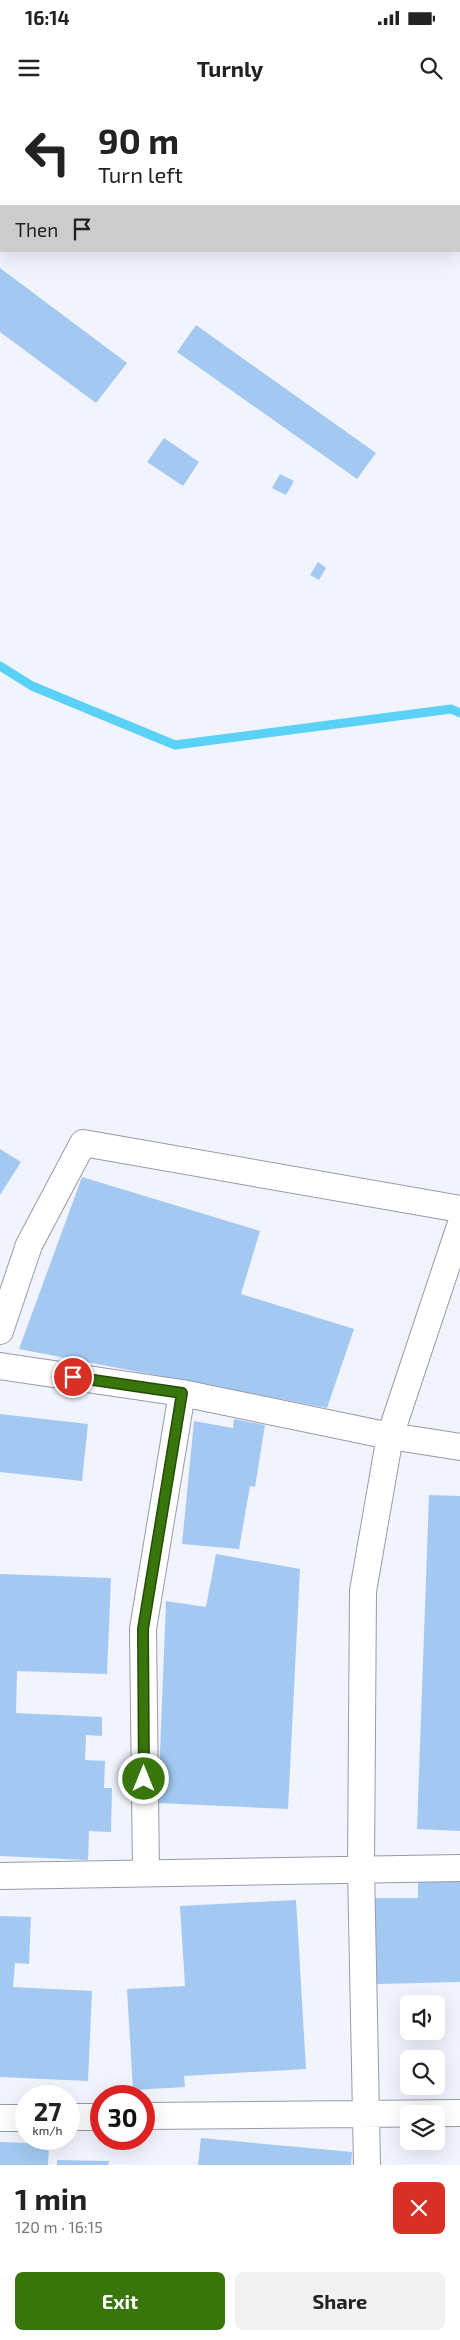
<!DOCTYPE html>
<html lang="en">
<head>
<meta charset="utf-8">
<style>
	body { margin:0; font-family:"Exo 2",sans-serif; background:#f2f2f2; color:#222; height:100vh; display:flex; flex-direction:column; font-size:19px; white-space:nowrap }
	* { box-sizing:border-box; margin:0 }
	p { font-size:16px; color:#767676 }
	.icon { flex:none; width:28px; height:28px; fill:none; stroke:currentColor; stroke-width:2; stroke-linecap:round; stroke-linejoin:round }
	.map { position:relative; height:2065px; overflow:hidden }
	.drawer { display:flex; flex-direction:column; background:#fff; flex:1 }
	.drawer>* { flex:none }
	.hud { position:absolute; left:0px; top:0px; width:460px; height:152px; box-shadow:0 5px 20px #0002; background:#fff; color:#222; overflow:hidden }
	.tools { position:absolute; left:400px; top:1895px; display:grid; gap:10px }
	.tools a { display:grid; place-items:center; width:45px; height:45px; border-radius:8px; background:#fff; box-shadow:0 5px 20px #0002; font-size:25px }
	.speed { position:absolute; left:15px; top:1985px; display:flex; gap:10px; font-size:25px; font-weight:700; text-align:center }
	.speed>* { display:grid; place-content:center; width:65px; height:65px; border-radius:50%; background:#fff; box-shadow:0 5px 20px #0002; line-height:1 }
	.speed small { font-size:12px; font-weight:400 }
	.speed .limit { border:8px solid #d22; background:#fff; color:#111 }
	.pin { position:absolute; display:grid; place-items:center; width:42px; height:42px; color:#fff; margin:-21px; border:2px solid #fff; border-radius:50%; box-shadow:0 1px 5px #0007 }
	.me { position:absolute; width:55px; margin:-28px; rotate:0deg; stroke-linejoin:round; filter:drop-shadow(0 0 4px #0008) }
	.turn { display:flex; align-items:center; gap:18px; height:105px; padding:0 15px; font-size:22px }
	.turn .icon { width:65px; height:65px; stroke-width:2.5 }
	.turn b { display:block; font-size:35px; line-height:42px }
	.then { display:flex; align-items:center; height:48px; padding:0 15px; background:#0003; gap:10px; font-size:19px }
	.round { display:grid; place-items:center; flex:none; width:52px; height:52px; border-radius:8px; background:#f2f2f2 }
	.overview { display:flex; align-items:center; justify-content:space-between; height:85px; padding:0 15px }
	h1 { font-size:30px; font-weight:700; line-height:38px }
	.cta { display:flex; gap:10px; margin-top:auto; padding:10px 15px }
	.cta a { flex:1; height:58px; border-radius:8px; background:#38750b; color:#fff; font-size:20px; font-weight:700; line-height:58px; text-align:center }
	.cta a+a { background:#f2f2f2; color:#222 }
	.status { display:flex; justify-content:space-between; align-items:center; height:35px; padding:0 25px; background:#fff; direction:ltr }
	.status svg { height:14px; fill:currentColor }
	header { display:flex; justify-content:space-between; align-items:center; height:65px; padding:0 15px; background:#fff; font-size:22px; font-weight:700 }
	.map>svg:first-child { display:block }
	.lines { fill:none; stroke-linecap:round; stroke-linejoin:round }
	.stream { stroke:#5ad1f6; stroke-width:9 }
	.building { fill:#a3c9f2 }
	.minor-casing { stroke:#989aa9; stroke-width:28 }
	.minor { stroke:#fff; stroke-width:26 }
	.route-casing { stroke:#244c07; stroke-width:12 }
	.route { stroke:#38750b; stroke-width:9 }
</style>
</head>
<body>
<div class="status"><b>16:14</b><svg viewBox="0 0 49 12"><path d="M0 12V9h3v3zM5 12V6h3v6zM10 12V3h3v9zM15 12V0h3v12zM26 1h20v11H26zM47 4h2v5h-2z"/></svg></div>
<header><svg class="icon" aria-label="menu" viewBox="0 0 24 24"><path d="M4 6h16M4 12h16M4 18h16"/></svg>Turnly<svg class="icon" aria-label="search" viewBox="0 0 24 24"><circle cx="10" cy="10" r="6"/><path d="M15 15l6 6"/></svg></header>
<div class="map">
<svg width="460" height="2065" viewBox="0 0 460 2065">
	<rect width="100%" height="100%" fill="#f1f3fd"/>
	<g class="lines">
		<path class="stream" d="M0,566L32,586L175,645L451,609L460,613"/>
	</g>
	<path class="building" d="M0,168L127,263L96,303L0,232Z
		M196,225L376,353L357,379L177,252Z
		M164,338L199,362L183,386L147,362Z
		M280,374L294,381L286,395L272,388Z
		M318,462L326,468L319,480L310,475Z
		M0,1049L21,1062L0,1095Z
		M82,1077L260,1131L241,1194L354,1229L327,1308L19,1249Z
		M0,1314L88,1324L82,1381L0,1372Z
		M234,1319L265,1325L255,1387L250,1386L239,1449L182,1444L194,1321L233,1328Z
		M429,1395L460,1396V1731L417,1729Z
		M216,1454L300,1469L288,1709L158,1703L166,1501L206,1507Z
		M0,1474L111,1478L107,1574L17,1571L16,1613L102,1617V1636L86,1635L85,1660L105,1661L104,1688H112L111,1732L89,1731L88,1760L0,1756Z
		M460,1781V1882L377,1884L375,1798H418V1782Z
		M296,1800L306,1969L184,1976L185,1987L133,1990L127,1889L185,1886L180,1806Z
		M0,1816L31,1817L29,1864L15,1863L13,1887L92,1891L88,1981L0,1977Z
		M201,2038L352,2052L351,2065H198Z
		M0,2042L49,2044L48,2065H0Z
		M57,2060L109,2061L108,2065H57Z"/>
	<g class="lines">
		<defs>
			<path id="minor" d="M360,0L361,1
				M459,71L460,69
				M0,1231L29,1145L83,1043L460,1109
				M0,1266L182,1293L390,1336L460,1347
				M146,1773L143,1529L182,1293
				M0,1776L460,1768
				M144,2016L460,2013
				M69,2017H101
				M0,2018H26
				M367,2065L361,1768L363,1491L390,1336L460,1126"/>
		</defs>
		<use href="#minor" class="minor-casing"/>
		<use href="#minor" class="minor"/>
	</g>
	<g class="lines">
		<defs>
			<path id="route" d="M73,1277L182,1293L143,1529L144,1679"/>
		</defs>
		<use href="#route" class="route-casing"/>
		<use href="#route" class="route"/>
	</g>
</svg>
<div class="tools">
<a><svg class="icon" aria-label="sound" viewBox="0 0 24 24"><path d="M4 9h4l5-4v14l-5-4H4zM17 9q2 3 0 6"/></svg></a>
<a><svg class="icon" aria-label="search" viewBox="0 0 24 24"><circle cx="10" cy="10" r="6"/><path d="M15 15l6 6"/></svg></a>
<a><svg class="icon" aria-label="layers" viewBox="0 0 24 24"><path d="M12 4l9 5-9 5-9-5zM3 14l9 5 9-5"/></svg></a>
</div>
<div class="speed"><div>27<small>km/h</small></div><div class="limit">30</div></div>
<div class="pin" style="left:73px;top:1277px;background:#d93025"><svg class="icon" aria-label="arrive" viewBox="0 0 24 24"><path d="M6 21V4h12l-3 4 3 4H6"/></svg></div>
<svg class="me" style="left:144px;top:1679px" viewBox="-20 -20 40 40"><circle r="17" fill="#38750b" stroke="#fff" stroke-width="3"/><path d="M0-11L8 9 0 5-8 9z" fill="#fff"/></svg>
<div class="hud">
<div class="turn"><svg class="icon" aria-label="left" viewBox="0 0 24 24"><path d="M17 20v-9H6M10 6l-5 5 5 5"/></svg><div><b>90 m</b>Turn left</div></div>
<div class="then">Then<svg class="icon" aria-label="arrive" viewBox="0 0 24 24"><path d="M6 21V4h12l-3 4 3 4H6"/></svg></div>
</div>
</div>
<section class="drawer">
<div class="overview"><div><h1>1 min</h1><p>120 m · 16:15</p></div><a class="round" style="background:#d93025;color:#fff"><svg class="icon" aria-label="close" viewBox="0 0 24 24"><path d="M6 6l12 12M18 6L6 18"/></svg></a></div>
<div class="cta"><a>Exit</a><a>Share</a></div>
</section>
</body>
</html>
